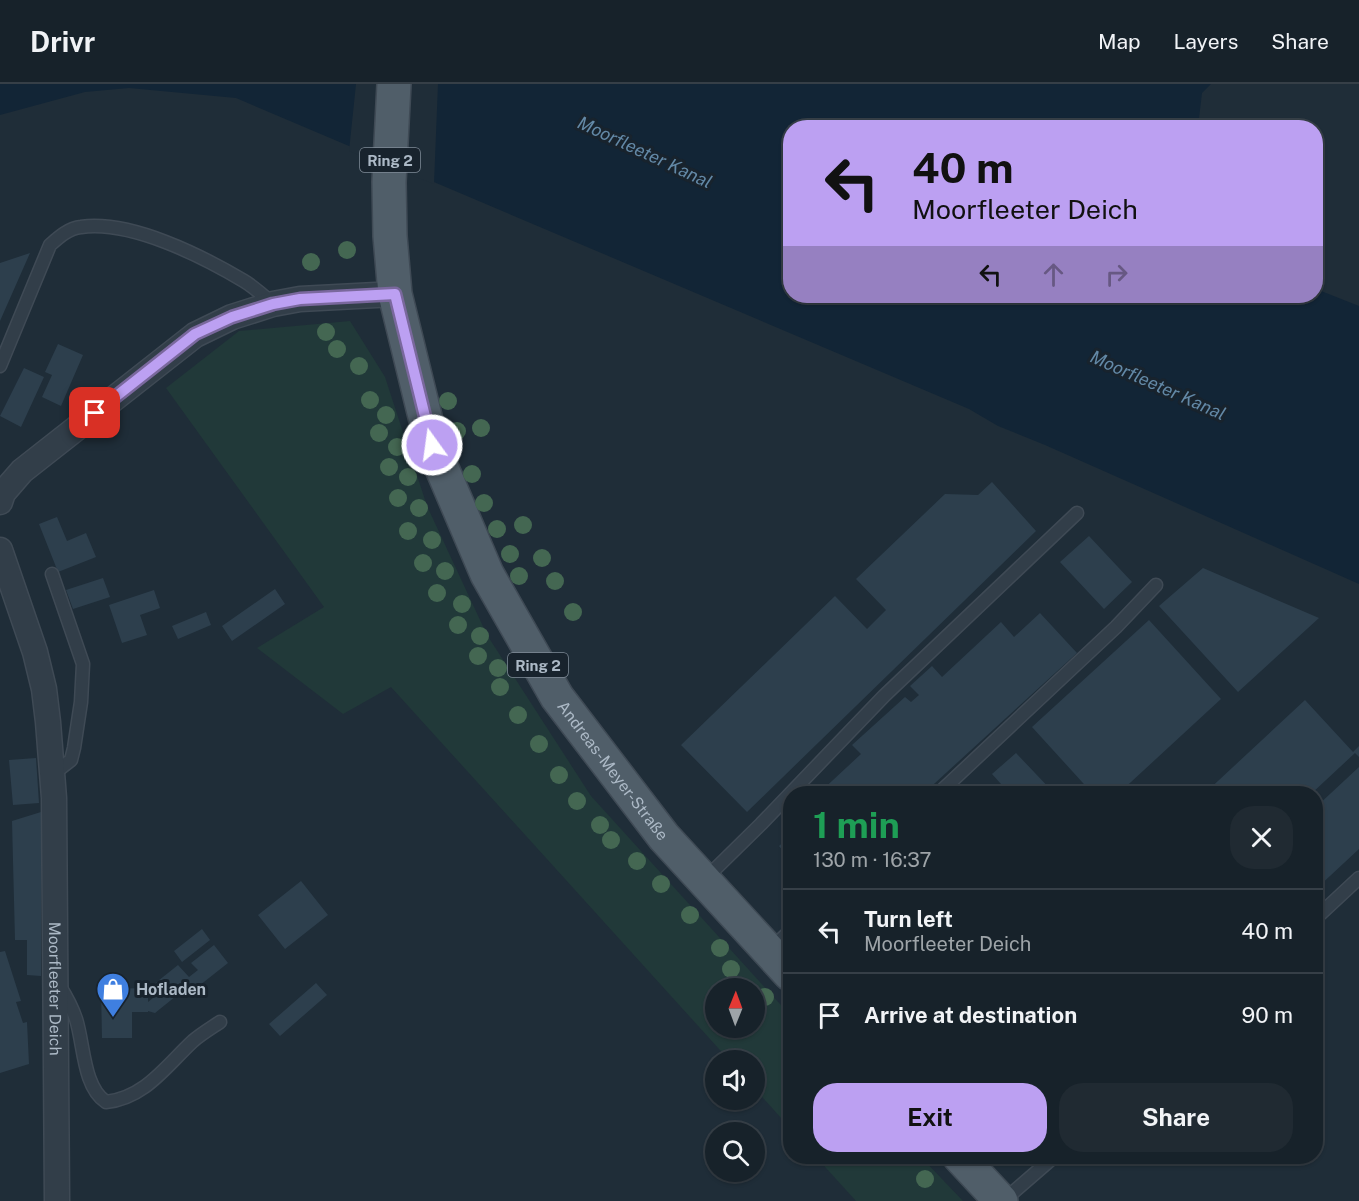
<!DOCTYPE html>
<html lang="en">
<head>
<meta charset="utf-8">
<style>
	body { margin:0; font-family:"Public Sans",sans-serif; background:#202a32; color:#f1f3f6; height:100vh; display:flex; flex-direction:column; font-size:22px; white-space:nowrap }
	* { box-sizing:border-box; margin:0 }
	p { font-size:20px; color:#9ea4a8 }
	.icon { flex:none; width:33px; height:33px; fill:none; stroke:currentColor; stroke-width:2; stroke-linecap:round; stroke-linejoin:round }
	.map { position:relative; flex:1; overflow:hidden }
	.drawer { position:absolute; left:783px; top:702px; width:540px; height:378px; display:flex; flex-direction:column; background:#17222a; border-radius:24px; box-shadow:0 2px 4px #0004,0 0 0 2px #363f47 }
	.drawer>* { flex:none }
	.banner { position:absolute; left:783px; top:36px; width:540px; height:183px; border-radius:24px; box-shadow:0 2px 4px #0004,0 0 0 2px #363f47; background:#bca0f2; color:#111; overflow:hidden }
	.needle { width:39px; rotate:1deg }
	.controls { position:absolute; left:705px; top:894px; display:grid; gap:12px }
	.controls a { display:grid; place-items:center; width:60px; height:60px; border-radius:50%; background:#17222a; box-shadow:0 2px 4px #0004,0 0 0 2px #363f47; font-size:30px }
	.pin { position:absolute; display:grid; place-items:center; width:51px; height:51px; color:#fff; margin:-26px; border-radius:12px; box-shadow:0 3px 9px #0006 }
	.me { position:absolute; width:66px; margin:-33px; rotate:346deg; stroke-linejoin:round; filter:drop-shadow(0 0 4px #0008) }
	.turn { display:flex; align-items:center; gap:21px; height:126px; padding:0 30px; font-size:27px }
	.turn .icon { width:78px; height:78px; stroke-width:2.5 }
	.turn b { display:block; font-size:42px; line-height:51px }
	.lanes { display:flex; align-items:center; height:57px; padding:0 30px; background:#0003; justify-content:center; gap:30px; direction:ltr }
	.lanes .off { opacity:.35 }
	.round { display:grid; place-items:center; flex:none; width:63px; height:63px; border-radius:24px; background:#202a32 }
	.summary { display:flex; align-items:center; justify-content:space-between; height:102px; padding:0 30px }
	h1 { font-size:36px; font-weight:700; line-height:45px; color:#1e9e55 }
	.primary-button { display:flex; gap:12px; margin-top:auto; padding:12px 30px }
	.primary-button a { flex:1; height:69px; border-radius:24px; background:#bca0f2; color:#111; font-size:24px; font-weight:700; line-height:69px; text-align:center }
	.primary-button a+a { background:#202a32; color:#f1f3f6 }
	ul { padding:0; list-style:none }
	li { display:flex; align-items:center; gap:18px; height:84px; padding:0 30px; border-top:2px solid #363f47 }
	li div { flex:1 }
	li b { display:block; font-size:22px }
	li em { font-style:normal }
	header { display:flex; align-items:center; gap:36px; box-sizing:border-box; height:84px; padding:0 30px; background:#17222a; border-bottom:2px solid #363f47 }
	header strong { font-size:28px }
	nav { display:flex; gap:33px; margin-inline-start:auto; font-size:21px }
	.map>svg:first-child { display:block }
	.green { fill:#213939; fill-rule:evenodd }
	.water { fill:#122536 }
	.pier { fill:#1f2d38 }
	.building { fill:#2d3f4d }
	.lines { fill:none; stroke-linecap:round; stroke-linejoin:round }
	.service-casing { stroke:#3f4a55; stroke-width:15 }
	.minor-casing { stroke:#3f4a55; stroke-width:27 }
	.primary-casing { stroke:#3f4a55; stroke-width:36 }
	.service { stroke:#323e49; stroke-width:12 }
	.minor { stroke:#323e49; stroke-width:24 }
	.primary { stroke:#505e69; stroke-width:33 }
	.tree { fill:#446752 }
	.route-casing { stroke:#7a689d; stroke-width:15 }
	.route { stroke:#bca0f2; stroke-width:10 }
	.labels { text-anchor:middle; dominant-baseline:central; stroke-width:6; stroke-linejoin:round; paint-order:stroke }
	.shield { fill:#18232d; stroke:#808c98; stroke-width:1.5 }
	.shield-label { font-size:15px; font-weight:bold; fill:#acb9c6 }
	.street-label { font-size:16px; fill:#acb9c6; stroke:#18232d }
	.poi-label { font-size:16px; font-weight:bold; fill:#acb9c6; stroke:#18232d; text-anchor:start }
	.water-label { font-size:18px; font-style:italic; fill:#6389a7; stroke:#18232d }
</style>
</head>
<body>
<header>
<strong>Drivr</strong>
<nav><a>Map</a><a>Layers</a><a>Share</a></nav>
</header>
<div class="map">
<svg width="1359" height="1117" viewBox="0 0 1359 1117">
	<rect width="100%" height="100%" fill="#1f2d38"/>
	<path class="green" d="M350,237L385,293L427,422L487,551L591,712L790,931V1044L755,1005L754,976H729L391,603L343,630L257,564L324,523L166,304L239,247ZM754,904V944H716V904Z
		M816,1073H921L963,1117H856Z"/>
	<path class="water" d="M0,0H1211L1202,9L1198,43L790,44V212H1316V205L1359,222V500L1045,361L998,342L969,325L236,14L129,4L85,8L0,31Z"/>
	<path class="pier" d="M356,0H438L434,100L349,67Z"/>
	<path class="building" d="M30,169L0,237V179Z
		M58,260L83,271L61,322L42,313L52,291L45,288Z
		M24,284L44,293L21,343L0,332Z
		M992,398L1036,447L747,728L681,661L835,512L867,545L886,526L856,495L945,410L978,411Z
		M57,433L67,457L86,449L96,473L58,488L39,440Z
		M1089,452L1132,498L1104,525L1060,478Z
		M1203,484L1319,534L1238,608L1159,522Z
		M103,494L110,513L73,525L66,506Z
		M275,505L285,520L232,557L222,542Z
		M154,506L160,524L140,531L147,551L122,559L109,521Z
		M206,528L211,541L178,555L172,542Z
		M1040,529L1077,569L923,710H818L861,670L852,661L905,613L911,618L919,611L910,602L932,582L942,593L1001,538L1014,553Z
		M1149,536L1221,615L1118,710H1093L1032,643Z
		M1305,616L1353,668L1359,662V673L1355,669L1311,710H1204Z
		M1016,669L1054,709L1063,700L1071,710H1010L992,690Z
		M36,674L39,719L13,721L9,676Z
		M1359,683V765L1316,805V723Z
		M41,728V892L27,891V856H15L12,737Z
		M790,752V775L779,762Z
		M301,797L328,831L285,865L258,831Z
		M202,845L210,856L182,878L174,867Z
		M214,861L228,879L195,905L191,900L155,929L148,927V928H132V954H102L101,905L148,904V918L159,909L153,901L178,881L189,893L198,886L191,879Z
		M5,867L21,917L16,918L23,939L27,938L29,980L0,989V868Z
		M316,899L327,911L280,952L269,940Z"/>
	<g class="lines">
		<defs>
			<path id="service" d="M0,282L50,161C59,153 69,144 81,143C131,136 202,172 244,197C254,203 264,212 273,220
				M52,490L83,580L81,618L74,664L71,676L53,690
				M938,710L1116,543L1156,501
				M704,796L761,740L884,612L1077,429
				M1316,834L1359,794
				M770,866L790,847
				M59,901C66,912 72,923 76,935C84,960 83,1003 106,1018C145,1014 166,982 193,957C201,950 211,944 220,938
				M1003,1117L1055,1072"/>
			<g id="minor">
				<path d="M0,418L3,409L22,387L195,251L232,233L273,220L300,215L395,210"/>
				<path id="s1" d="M0,466L35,568L44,605L48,638L54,714L57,1117"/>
			</g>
			<g id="primary">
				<path id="s2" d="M394,0L389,98L390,152L395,210L432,361L487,490L557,613L664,753L790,890"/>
				<path d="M959,1072L1001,1117"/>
			</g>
		</defs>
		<use href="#service" class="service-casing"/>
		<use href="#minor" class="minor-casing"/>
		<use href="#primary" class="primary-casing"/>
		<use href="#service" class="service"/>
		<use href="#minor" class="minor"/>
		<use href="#primary" class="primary"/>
	</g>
	<g class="tree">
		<circle cx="347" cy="166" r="9"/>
		<circle cx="311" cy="178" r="9"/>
		<circle cx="326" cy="248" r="9"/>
		<circle cx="337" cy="265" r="9"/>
		<circle cx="359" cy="282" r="9"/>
		<circle cx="370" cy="316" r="9"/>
		<circle cx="448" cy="317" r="9"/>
		<circle cx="386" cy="331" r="9"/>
		<circle cx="481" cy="344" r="9"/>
		<circle cx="457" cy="347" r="9"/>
		<circle cx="379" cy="349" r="9"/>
		<circle cx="397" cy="363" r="9"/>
		<circle cx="389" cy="383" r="9"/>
		<circle cx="472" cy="390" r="9"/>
		<circle cx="408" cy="393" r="9"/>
		<circle cx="398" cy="414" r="9"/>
		<circle cx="484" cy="419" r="9"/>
		<circle cx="419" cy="424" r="9"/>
		<circle cx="523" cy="441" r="9"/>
		<circle cx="497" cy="445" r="9"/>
		<circle cx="408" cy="447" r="9"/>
		<circle cx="432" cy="456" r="9"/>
		<circle cx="510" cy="470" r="9"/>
		<circle cx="542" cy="474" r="9"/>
		<circle cx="423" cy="479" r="9"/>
		<circle cx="445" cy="487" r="9"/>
		<circle cx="519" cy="492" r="9"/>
		<circle cx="555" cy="497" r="9"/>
		<circle cx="437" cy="509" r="9"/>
		<circle cx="462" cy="520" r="9"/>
		<circle cx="573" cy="528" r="9"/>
		<circle cx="458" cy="541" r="9"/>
		<circle cx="480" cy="552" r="9"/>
		<circle cx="478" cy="572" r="9"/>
		<circle cx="498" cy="584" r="9"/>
		<circle cx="500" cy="603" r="9"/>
		<circle cx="518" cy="631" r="9"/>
		<circle cx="539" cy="660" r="9"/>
		<circle cx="559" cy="691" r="9"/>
		<circle cx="577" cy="717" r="9"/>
		<circle cx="600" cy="741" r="9"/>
		<circle cx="611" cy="756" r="9"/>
		<circle cx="637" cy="777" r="9"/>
		<circle cx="661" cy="800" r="9"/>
		<circle cx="690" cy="831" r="9"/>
		<circle cx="720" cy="864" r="9"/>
		<circle cx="731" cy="885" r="9"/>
		<circle cx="765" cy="913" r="9"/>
		<circle cx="925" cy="1095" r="9"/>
	</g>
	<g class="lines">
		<defs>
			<path id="route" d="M95,329L195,250L232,233L273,220L300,215L395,210L432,361"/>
		</defs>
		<use href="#route" class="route-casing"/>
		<use href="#route" class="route"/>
	</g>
	<defs>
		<symbol id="shop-pin" viewBox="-11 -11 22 30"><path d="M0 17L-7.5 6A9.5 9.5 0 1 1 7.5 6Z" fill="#3f7fe0" stroke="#18232d"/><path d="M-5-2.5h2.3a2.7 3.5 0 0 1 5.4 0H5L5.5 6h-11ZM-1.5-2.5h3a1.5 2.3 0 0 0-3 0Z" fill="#fff"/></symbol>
	</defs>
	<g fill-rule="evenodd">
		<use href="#shop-pin" x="94" y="886" width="38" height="52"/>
	</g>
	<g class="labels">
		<g class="shield">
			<rect x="360" y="64" width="60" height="24" rx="4.5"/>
			<rect x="508" y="569" width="60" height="24" rx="4.5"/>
		</g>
		<g class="shield-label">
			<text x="390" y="76">Ring 2</text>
			<text x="538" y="581">Ring 2</text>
		</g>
		<g class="street-label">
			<text stroke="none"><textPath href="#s2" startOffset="740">Andreas-Meyer-Straße</textPath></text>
			<text stroke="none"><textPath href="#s1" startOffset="446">Moorfleeter Deich</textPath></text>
		</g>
		<g class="poi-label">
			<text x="136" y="905">Hofladen</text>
		</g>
		<g class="water-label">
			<text transform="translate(645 68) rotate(25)">Moorfleeter Kanal</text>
			<text transform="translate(1158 301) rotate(24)">Moorfleeter Kanal</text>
		</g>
	</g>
</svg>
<div class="controls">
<a><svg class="needle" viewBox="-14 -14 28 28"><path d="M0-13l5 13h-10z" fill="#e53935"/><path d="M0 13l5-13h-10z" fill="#9ea4a8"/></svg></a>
<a><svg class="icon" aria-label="sound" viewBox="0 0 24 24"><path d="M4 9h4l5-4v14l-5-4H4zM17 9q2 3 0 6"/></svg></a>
<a><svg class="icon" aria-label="search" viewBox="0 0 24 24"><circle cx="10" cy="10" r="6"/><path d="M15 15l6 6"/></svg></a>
</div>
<div class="pin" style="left:95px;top:329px;background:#d93025"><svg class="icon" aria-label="arrive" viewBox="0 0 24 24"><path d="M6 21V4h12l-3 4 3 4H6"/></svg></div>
<svg class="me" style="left:432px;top:361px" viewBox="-20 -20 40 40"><circle r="17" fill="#bca0f2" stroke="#fff" stroke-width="3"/><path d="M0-11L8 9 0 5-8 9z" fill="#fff"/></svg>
<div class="banner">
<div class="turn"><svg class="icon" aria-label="left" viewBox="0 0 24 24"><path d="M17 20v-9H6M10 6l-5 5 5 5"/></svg><div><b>40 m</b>Moorfleeter Deich</div></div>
<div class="lanes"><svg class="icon" aria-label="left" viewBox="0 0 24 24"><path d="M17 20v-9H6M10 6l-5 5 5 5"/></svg><svg class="icon off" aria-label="ahead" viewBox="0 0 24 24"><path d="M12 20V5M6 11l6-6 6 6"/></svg><svg class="icon off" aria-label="right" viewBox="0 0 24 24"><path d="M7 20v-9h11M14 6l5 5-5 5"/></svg></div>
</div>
<section class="drawer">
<div class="summary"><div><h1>1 min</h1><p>130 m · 16:37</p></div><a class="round"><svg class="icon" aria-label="close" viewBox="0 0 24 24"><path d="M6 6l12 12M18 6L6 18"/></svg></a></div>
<ul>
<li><svg class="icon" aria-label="left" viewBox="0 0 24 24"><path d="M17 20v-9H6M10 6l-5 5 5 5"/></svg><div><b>Turn left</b><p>Moorfleeter Deich</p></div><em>40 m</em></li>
<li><svg class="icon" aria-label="arrive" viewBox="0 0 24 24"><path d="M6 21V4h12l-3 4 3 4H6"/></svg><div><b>Arrive at destination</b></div><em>90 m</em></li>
</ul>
<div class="primary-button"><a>Exit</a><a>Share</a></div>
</section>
</div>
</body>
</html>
